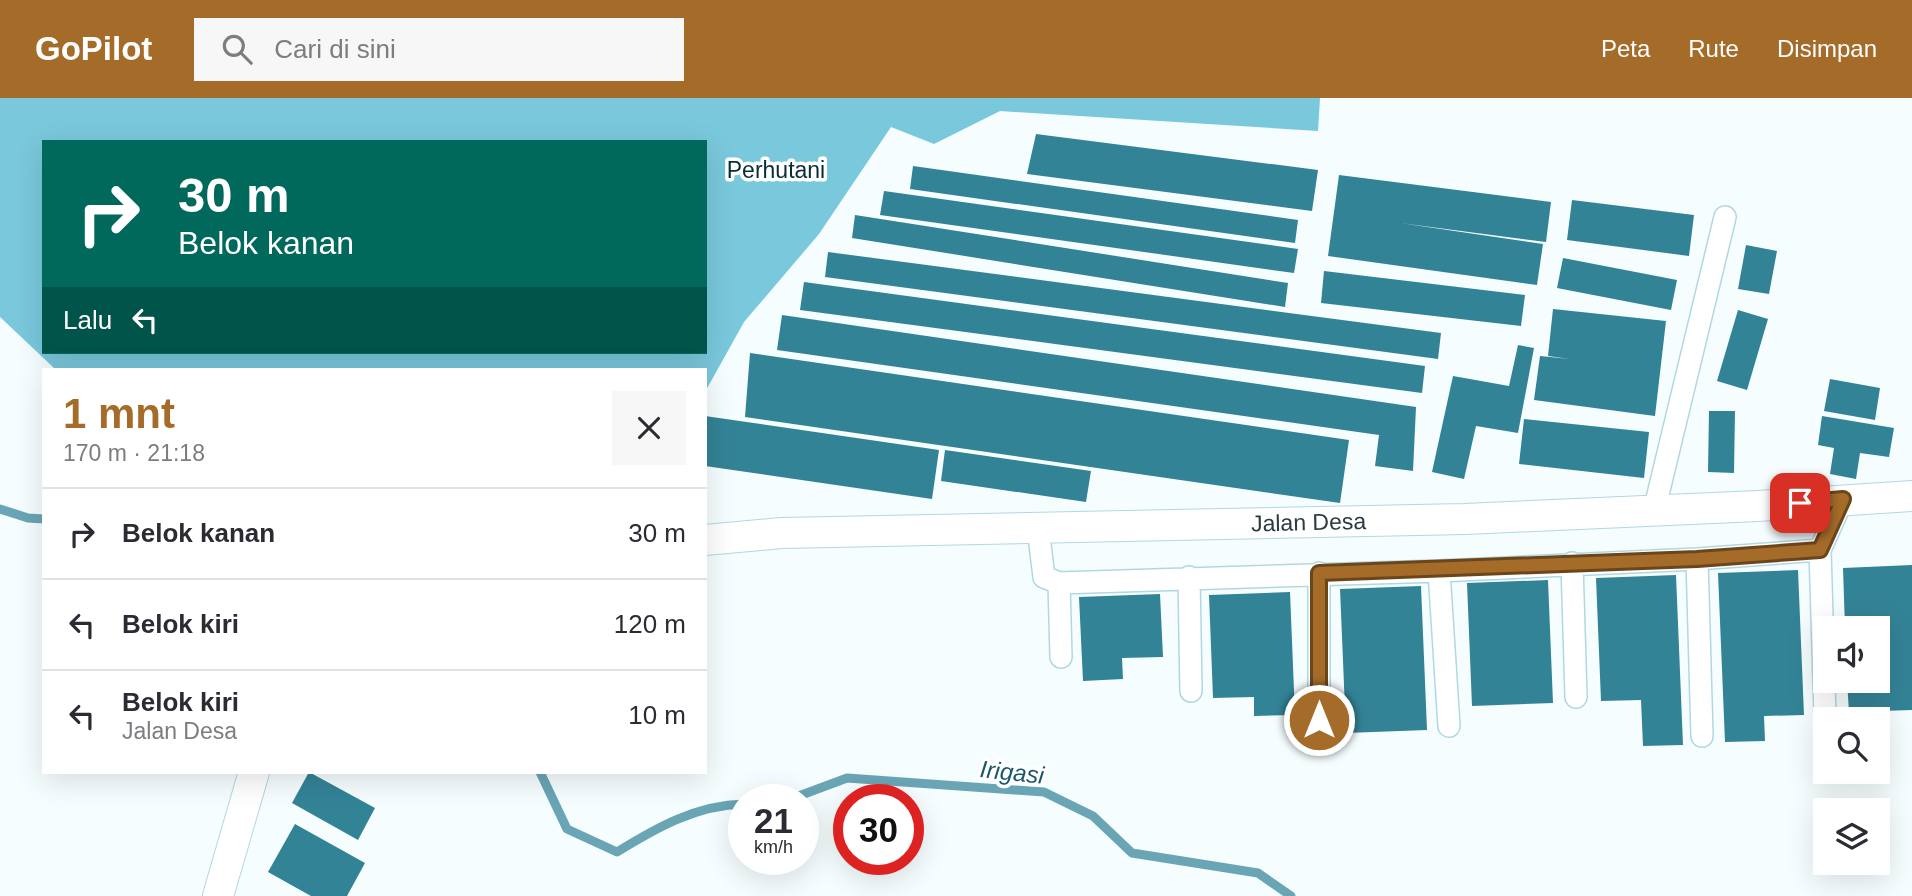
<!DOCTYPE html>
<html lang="id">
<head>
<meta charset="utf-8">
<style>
	body { margin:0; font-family:Arial,sans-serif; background:#f7f7f7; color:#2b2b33; height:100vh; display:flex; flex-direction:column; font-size:26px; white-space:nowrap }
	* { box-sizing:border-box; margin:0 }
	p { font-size:23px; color:#7c7c81 }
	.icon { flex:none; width:38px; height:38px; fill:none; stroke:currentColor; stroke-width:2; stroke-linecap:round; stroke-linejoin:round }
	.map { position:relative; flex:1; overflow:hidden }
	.sheet { position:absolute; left:42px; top:270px; width:665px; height:406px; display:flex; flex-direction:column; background:#fff; border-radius:0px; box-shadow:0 7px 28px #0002 }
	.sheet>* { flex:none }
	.guide { position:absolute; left:42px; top:42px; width:665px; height:214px; border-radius:0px; box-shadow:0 7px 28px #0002; background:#00695c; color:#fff; overflow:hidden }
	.fabs { position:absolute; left:1813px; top:518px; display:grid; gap:14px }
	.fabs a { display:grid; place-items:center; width:77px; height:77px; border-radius:0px; background:#fff; box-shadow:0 7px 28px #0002; font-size:35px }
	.speed { position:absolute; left:728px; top:686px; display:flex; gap:14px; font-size:35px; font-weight:700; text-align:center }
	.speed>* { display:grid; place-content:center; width:91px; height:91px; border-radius:50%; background:#fff; box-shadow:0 7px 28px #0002; line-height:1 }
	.speed small { font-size:18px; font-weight:400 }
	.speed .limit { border:10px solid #d22; background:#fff; color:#111 }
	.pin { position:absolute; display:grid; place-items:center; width:60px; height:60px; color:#fff; margin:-30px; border-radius:14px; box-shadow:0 4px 10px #0006 }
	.me { position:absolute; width:77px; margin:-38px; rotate:0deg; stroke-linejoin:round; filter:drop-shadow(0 0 5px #0008) }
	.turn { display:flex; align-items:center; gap:24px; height:147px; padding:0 21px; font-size:32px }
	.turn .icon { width:91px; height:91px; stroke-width:2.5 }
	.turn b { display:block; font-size:49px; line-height:60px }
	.then { display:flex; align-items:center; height:66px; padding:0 21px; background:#0003; gap:14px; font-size:26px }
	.round { display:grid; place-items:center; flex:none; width:74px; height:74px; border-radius:0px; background:#f7f7f7 }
	.headline { display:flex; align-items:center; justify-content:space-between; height:119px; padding:0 21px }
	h1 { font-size:42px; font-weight:600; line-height:52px; color:#a46b29 }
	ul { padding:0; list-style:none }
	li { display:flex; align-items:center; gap:21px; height:91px; padding:0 21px; border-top:2px solid #e1e1e2 }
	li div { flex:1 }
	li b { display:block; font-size:26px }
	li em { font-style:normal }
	header { display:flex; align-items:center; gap:42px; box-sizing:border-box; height:98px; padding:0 35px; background:#a46b29; color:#fff }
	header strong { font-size:33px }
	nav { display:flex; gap:38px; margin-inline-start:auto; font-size:24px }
	.search { width:490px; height:63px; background:#f7f7f7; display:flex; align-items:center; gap:18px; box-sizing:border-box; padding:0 24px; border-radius:0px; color:#7c7c81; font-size:26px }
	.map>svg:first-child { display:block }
	.forest { fill:#7ac8dc; fill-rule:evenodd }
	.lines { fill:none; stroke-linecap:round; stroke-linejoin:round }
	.stream { stroke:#69a5b5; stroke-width:9 }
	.building { fill:#338396 }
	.street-casing { stroke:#b1d8e2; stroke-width:24 }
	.secondary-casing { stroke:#b1d8e2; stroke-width:32 }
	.street { stroke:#fff; stroke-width:21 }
	.secondary { stroke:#fff; stroke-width:30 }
	.route-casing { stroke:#6b461b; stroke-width:18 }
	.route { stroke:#a46b29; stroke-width:12 }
	.labels { text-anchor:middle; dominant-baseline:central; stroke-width:7; stroke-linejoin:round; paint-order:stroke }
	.park-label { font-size:23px; fill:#072e37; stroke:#fff }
	.street-label { font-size:23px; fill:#2b3b3f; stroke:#fff }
	.water-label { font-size:24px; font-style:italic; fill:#175867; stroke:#fff }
</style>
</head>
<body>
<header>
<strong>GoPilot</strong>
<div class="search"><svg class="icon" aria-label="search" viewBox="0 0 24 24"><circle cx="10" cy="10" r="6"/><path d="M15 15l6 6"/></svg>Cari di sini</div>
<nav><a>Peta</a><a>Rute</a><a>Disimpan</a></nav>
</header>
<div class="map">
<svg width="1912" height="798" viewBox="0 0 1912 798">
	<rect width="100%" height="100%" fill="#f5fdff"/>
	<path class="forest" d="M0,0H1320L1318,33L1000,13L934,46L891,29L819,136L744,224L705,294V271H55L0,219ZM44,44H705V254H44Z"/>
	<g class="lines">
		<path class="stream" d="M0,411L28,420L44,421
			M540,674L567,731L617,754C656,730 696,707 744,706
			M788,702L847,680L1044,694L1093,718L1132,755L1258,775L1291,798"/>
	</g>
	<path class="building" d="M1036,36L1318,72L1312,113L1027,76Z
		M913,68L1298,122L1295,145L910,91Z
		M1339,77L1551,104L1546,144L1400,125L1543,146L1537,187L1328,158Z
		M884,93L1298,151L1294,175L880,117Z
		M1572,102L1694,117L1689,158L1567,142Z
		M855,117L1288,185L1285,209L852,140Z
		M1746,147L1777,153L1769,196L1738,191Z
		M828,154L1441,235L1438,261L825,179Z
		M1563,160L1677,182L1671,212L1557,190Z
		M1324,173L1525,197L1521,228L1321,205Z
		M804,184L1425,268L1422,295L800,212Z
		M1553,211L1666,223L1655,318L1534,302L1540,258L1570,261L1548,258Z
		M1738,212L1768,221L1747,292L1717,283Z
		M782,217L1416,309L1413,373L1375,368L1379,337L777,252Z
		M1518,247L1534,250L1518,335L1476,328L1464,381L1432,374L1453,278L1509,288Z
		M750,255L1349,342L1340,405L745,319Z
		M1830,281L1880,290L1875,322L1824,313Z
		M1709,313H1735L1734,375L1708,374Z
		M705,318L939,352L932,401L705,368Z
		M1822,318L1894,330L1889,359L1860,355L1856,381L1830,376L1834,350L1818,347Z
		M1524,321L1649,334L1644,380L1519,366Z
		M945,352L1091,373L1086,404L941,383Z
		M1912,467V612L1849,614L1847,583H1878V530H1845L1843,470Z
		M1798,472L1804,617L1764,618L1765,643L1725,644L1718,475Z
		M1676,477L1683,647L1643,648L1641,602L1601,603L1596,480Z
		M1548,482L1553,605L1472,608L1467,485Z
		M1421,488L1427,632L1346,635L1340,491Z
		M1290,494L1295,617L1254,618V599L1213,600L1209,497Z
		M1160,496L1163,559L1122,560L1123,581L1083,583L1079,499Z
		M309,674L375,710L358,742L292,705Z
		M295,726L365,765L347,798H311L268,774Z"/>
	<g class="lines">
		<defs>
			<path id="street" d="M1654,413L1725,119
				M1038,430L1044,479L1059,485
				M1572,465L1576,599
				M1319,475V622
				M1189,479L1191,593
				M1061,559L1059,485L1439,473
				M1825,618L1820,452L1843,401
				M1449,628L1439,473L1697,461
				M1702,638L1697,461L1820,452"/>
			<g id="secondary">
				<path id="s1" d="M705,442L782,435L1465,421L1758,408L1912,398"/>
				<path d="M218,798L254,674"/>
			</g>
		</defs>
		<use href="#street" class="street-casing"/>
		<use href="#secondary" class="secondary-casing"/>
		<use href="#street" class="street"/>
		<use href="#secondary" class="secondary"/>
	</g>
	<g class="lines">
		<defs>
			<path id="route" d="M1319,622V475L1697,461L1820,452L1843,401L1800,405"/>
		</defs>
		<use href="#route" class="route-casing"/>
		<use href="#route" class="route"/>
	</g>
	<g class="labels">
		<g class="park-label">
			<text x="776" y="72">Perhutani</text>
		</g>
		<g class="street-label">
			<text stroke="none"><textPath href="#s1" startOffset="604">Jalan Desa</textPath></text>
		</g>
		<g class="water-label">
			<text transform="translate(1012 674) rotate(6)">Irigasi</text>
		</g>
	</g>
</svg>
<div class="fabs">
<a><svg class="icon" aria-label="sound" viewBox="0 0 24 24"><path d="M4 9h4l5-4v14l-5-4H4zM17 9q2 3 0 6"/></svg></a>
<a><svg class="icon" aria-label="search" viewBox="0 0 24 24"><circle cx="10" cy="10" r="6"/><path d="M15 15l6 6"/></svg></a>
<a><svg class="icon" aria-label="layers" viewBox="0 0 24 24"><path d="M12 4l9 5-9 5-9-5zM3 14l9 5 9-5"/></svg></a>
</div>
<div class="speed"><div>21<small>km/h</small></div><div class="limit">30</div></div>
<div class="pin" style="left:1800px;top:405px;background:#d93025"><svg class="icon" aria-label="arrive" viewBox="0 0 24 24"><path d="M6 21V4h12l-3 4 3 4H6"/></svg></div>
<svg class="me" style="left:1319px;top:622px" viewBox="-20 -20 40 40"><circle r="17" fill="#a46b29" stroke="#fff" stroke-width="3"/><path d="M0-11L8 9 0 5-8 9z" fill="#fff"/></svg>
<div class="guide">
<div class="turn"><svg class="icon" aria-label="right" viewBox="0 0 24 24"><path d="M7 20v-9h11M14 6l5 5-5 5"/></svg><div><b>30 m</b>Belok kanan</div></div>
<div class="then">Lalu<svg class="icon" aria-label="left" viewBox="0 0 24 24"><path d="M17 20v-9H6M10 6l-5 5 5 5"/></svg></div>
</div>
<section class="sheet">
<div class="headline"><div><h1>1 mnt</h1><p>170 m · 21:18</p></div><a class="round"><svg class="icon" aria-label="close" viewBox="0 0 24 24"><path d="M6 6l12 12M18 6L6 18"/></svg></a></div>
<ul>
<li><svg class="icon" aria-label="right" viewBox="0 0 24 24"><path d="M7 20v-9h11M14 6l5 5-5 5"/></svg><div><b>Belok kanan</b></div><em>30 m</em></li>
<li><svg class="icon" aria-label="left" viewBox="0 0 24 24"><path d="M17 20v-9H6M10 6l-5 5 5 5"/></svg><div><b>Belok kiri</b></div><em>120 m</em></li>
<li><svg class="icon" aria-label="left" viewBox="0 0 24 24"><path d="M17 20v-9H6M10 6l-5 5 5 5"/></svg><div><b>Belok kiri</b><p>Jalan Desa</p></div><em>10 m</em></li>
</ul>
</section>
</div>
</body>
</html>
